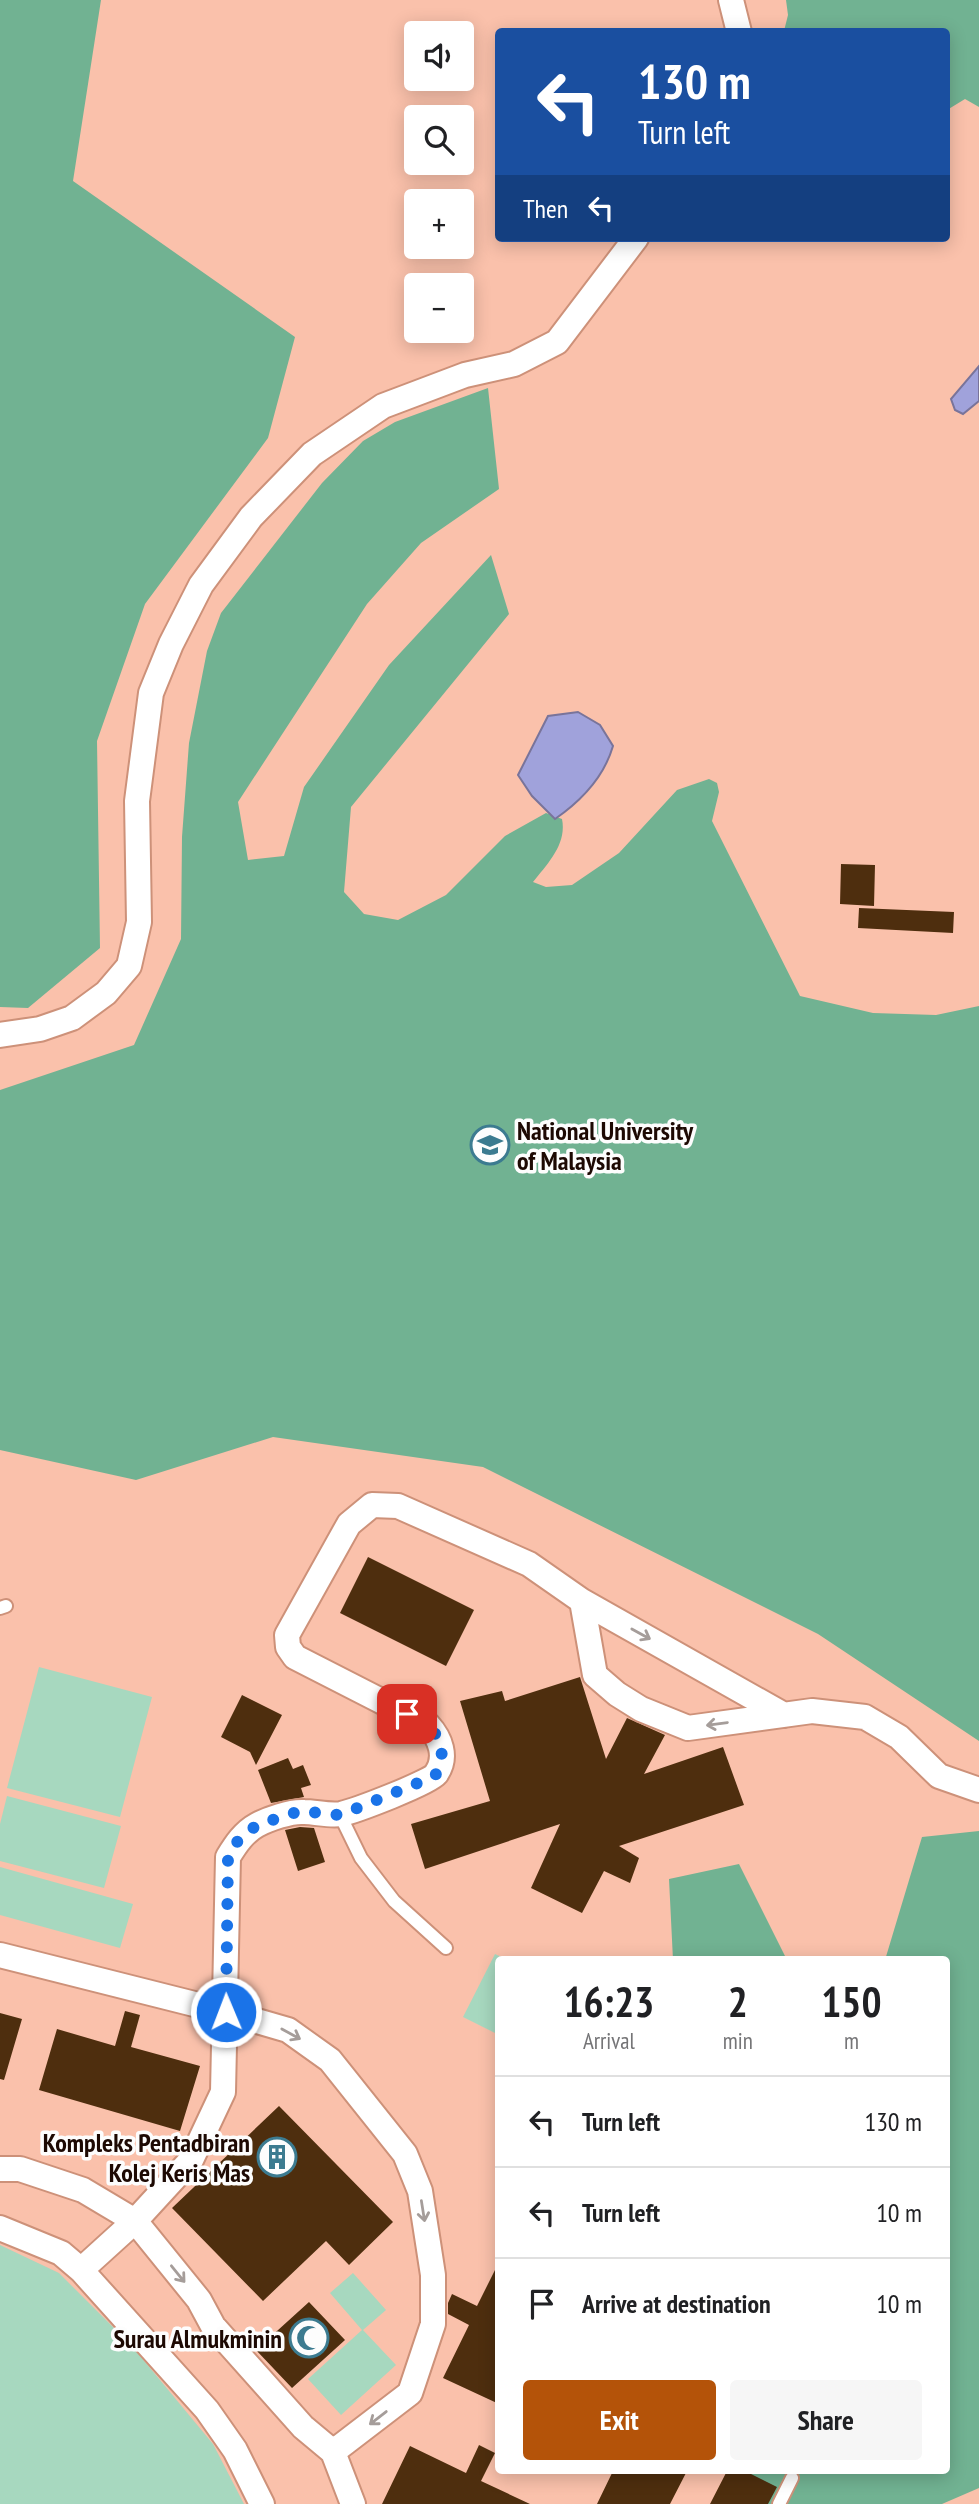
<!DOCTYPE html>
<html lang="en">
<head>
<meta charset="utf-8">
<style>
	body { margin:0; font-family:"PT Sans Narrow",sans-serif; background:#f6f6f6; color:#202124; height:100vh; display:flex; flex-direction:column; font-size:26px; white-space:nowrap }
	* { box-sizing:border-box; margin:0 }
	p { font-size:23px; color:#757577 }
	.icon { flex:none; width:38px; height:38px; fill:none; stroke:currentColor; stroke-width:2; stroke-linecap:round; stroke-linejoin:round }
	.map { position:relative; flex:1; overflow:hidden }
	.panel { position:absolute; left:495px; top:1956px; width:455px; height:518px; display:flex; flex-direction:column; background:#fff; border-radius:7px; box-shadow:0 4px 18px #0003 }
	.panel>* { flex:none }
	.guide { position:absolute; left:495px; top:28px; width:455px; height:214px; border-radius:7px; box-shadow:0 4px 18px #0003; background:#1a4fa0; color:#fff; overflow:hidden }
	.fabs { position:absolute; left:404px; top:21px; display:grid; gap:14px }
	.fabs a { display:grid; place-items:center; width:70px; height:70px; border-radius:7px; background:#fff; box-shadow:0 4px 18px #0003; font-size:35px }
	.pin { position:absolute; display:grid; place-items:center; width:60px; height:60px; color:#fff; margin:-30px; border-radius:14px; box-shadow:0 4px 10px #0006 }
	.me { position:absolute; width:77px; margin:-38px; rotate:359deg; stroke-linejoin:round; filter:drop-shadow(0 0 5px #0008) }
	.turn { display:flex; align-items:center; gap:24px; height:147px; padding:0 28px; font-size:32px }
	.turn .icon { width:91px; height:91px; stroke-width:2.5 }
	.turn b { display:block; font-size:49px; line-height:60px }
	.then { display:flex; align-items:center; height:66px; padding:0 28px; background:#0003; gap:14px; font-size:26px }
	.eta { display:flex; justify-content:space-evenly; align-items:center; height:119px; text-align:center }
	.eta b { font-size:42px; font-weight:800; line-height:49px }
	.action { display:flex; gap:14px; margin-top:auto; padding:14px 28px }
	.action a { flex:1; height:80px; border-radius:7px; background:#b45309; color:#fff; font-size:28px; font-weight:800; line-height:80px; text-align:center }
	.action a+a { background:#f6f6f6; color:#202124 }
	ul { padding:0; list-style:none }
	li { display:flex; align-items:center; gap:21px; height:91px; padding:0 28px; border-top:2px solid #e0e0e0 }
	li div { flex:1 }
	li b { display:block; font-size:26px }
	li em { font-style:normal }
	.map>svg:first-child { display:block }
	.built { fill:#fac1ab; fill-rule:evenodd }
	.green { fill:#a7d8bf }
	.forest { fill:#71b292 }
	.water { fill:#a0a2db; stroke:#79749a; stroke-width:2 }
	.building { fill:#4e2e0e }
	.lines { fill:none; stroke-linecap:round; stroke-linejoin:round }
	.service-casing { stroke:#cd9179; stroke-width:16 }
	.minor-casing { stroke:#cd9179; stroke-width:28 }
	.service { stroke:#fff; stroke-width:12 }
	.minor { stroke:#fff; stroke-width:24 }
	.oneway { stroke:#a59d9a }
	.route { stroke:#1a73e8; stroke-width:12; stroke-dasharray:0 21.6 }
	.labels { text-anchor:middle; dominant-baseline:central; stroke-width:7; stroke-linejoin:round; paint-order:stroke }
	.poi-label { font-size:26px; font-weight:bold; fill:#1d0903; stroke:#fdfdfd; text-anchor:end }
</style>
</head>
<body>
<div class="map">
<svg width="979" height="2504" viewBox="0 0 979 2504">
	<rect width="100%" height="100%" fill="#f9d2c3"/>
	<path class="built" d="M0,0H979V2504H0ZM499,32H947V238H499ZM416,33H462V79H416ZM416,117H462V163H416ZM416,201H462V247H416ZM416,285H462V331H416ZM499,1960H947V2471H499Z"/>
	<path class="green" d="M39,1667L152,1697L120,1817L7,1788Z
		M7,1796L121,1826L104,1888L0,1861V1824Z
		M0,1867L133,1904L120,1948L0,1915Z
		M495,1954L508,1960H499V2035L463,2017Z
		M0,2245L59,2273L131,2345L213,2444L244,2504H0Z
		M353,2273L386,2310L363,2330L396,2365L341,2415L308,2379L362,2330L330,2293Z"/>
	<path class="forest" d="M0,0H101L73,181L295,337L268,438L145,604L97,741L100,948L28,1008L0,1007Z
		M786,0H979V107L965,99L947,110V32L784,31L788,15Z
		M488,388L499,489L421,543L367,604L238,802L248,860L284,856L304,787L389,665L491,555L509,614L351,807L344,892L364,914L398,920L446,895L505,836L546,813L562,819C567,844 548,863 533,882L546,887L572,885L619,853L677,790L709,779L717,783L719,792L712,821L800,996L873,1013L936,1015L979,1006V1741L818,1634L483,1467L273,1437L136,1480L0,1450V1090L134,1045L181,939L182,837L189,743L207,651L221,613L322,483L363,441L395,422Z
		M979,1831V2488L942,2504H741L740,2471H947V1960H885L922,1837Z
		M739,1864L787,1960H673L669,1879Z"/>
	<path class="water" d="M979,366V401L963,414L955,410L951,399Z
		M578,712L600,725L613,746C604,777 581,801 555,819L532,796L518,775L548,716Z"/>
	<path class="building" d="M841,864L875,865L874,906L840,904Z
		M859,908L954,912L953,933L858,928Z
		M368,1557L474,1610L446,1666L340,1613Z
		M580,1677L606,1759L627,1718L665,1735L644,1774L723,1747L744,1805L619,1846L639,1858L630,1883L604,1871L582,1913L531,1888L560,1824L425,1869L411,1824L490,1801L460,1701L502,1691L505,1701Z
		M242,1695L282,1715L256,1765L250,1752L221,1737Z
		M288,1758L293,1769L303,1765L311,1785L301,1788L304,1797L271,1803L258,1770Z
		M300,1827L314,1828L325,1862L298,1871L285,1830Z
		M125,2011L140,2015L131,2047L200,2066L180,2131L39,2090L57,2029L115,2046Z
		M0,2013L22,2019L4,2080L0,2079Z
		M279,2106L393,2222L349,2265L326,2241L263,2301L172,2208Z
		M499,2262V2404L443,2378L469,2325L448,2314V2303L452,2294L477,2306Z
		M309,2302L345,2340L292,2388L256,2350Z
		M479,2445L495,2453L481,2481L530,2504H382L410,2446L466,2473Z
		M613,2471H687L670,2504H597Z
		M727,2471H745L777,2487L768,2504H710Z"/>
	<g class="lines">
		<defs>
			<path id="service" d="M0,1608L6,1606
				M340,1815L361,1858L394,1901L446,1948
				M779,2504L792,2478"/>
			<path id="minor" d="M731,0L739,32
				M0,1035L40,1029L72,1018L106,993L129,966L139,922L137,801L151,693L171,644L201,585L251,517L312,454L383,406L465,375L514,364L557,342L636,238
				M582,1601L595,1675L617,1694L641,1709L688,1728L812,1711L865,1717L899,1737L939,1776L979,1790
				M0,1955L226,2012L288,2030L330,2060L405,2154L420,2191L433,2275V2324L410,2393L333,2452
				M0,2169H20L83,2190L135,2221L199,2300L213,2326L303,2427L333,2452L353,2504
				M0,2228L61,2253L81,2270L207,2410L235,2450L262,2504
				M81,2270L135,2221L191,2160L223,2092L228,1857C236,1844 244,1832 257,1825C268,1819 291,1811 304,1812C315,1812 330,1816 341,1814C355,1811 429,1783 436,1774C448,1757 440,1738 428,1725L295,1657L288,1647L287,1635L349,1524L372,1505L398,1506L529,1564L582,1601L784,1715"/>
		</defs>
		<use href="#service" class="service-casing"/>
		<use href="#minor" class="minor-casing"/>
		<use href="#service" class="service"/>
		<use href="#minor" class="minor"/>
	</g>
	<defs><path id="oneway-shaft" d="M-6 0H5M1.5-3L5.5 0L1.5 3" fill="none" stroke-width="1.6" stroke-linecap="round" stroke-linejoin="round" transform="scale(1.75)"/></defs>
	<g class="oneway">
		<use href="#oneway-shaft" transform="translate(641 1634) rotate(29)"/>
		<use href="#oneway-shaft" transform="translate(717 1724) rotate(172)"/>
		<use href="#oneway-shaft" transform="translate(291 2034) rotate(29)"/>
		<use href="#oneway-shaft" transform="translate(423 2211) rotate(81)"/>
		<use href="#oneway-shaft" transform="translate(178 2274) rotate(51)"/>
		<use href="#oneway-shaft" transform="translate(378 2418) rotate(142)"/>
	</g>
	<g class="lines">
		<path class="route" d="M226,2012L228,1857L239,1839L257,1825L300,1811L340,1815L435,1776C451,1743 437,1729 407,1714"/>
	</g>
	<defs>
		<symbol id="university-ring" viewBox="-11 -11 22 22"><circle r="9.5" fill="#fdfdfd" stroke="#3c7b90" stroke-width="1.5"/><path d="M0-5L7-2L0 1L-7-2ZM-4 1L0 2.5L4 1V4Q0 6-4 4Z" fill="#3c7b90"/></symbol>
		<symbol id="building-ring" viewBox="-11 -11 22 22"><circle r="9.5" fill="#fdfdfd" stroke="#3c7b90" stroke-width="1.5"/><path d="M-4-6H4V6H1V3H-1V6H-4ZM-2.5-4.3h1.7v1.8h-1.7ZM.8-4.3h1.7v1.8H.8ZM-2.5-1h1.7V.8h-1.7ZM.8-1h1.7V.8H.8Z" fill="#3c7b90"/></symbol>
		<symbol id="mosque-ring" viewBox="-11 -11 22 22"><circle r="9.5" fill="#fdfdfd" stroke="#3c7b90" stroke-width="1.5"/><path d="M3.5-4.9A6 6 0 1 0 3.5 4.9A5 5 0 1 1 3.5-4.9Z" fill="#3c7b90"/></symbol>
	</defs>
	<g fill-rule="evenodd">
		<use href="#university-ring" x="468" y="1123" width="44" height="44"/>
		<use href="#building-ring" x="255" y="2135" width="44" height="44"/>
		<use href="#mosque-ring" x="287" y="2316" width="44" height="44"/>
	</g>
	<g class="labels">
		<g class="poi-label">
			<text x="517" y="1130" text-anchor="start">National University<tspan x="517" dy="30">of Malaysia</tspan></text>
			<text x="250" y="2142">Kompleks Pentadbiran<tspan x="250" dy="30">Kolej Keris Mas</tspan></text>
			<text x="282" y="2338">Surau Almukminin</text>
		</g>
	</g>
</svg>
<div class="fabs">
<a><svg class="icon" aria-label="sound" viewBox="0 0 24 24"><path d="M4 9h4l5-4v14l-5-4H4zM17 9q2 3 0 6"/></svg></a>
<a><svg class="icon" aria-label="search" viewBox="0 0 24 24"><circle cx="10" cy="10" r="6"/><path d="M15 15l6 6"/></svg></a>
<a>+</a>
<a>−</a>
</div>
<div class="pin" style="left:407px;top:1714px;background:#d93025"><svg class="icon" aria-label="arrive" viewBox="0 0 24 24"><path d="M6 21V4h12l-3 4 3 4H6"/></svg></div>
<svg class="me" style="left:226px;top:2012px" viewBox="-20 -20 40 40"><circle r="17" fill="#1a73e8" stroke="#fff" stroke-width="3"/><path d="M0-11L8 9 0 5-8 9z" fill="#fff"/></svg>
<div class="guide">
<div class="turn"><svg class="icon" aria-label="left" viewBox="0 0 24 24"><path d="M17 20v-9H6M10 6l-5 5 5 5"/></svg><div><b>130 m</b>Turn left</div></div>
<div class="then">Then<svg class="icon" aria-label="left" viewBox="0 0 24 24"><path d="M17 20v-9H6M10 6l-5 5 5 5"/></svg></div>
</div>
<section class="panel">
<div class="eta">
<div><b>16:23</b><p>Arrival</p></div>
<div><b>2</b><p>min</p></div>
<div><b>150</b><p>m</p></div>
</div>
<ul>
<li><svg class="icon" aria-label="left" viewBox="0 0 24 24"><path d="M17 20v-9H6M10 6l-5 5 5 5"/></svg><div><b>Turn left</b></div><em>130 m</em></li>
<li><svg class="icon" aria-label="left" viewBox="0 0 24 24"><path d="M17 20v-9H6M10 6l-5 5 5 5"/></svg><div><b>Turn left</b></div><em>10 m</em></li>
<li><svg class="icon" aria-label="arrive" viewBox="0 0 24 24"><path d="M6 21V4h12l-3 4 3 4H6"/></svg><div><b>Arrive at destination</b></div><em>10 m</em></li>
</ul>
<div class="action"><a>Exit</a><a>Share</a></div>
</section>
</div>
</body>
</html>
